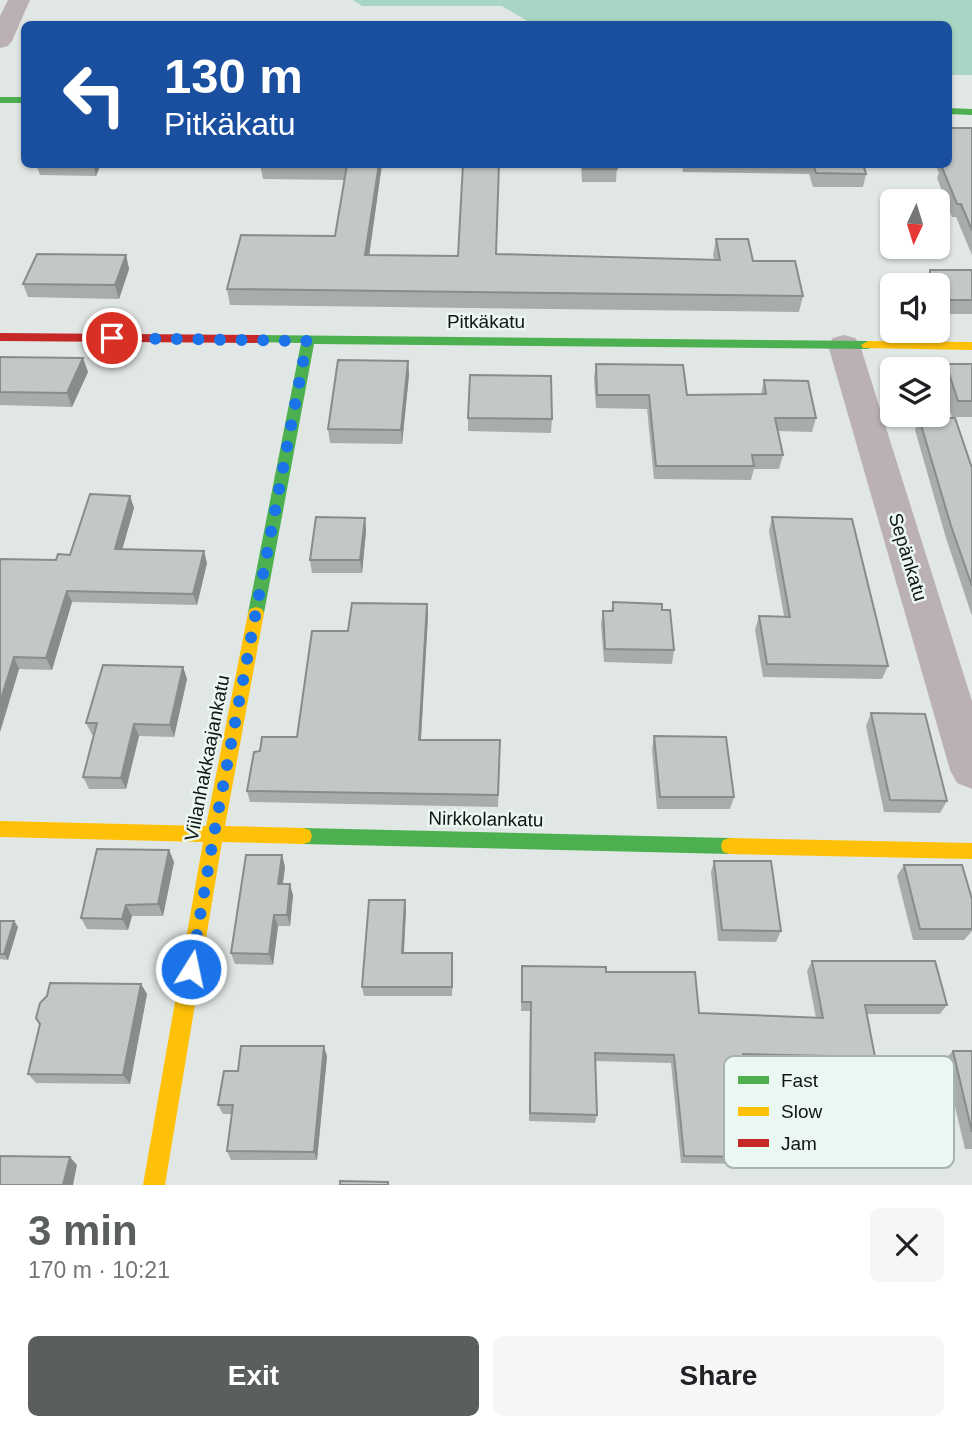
<!DOCTYPE html>
<html lang="en">
<head>
<meta charset="utf-8">
<style>
	body { margin:0; font-family:Helvetica,sans-serif; background:#f6f6f6; color:#202124; height:100vh; display:flex; flex-direction:column; font-size:26px; white-space:nowrap }
	* { box-sizing:border-box; margin:0 }
	p { font-size:23px; color:#757577 }
	.icon { flex:none; width:38px; height:38px; fill:none; stroke:currentColor; stroke-width:2; stroke-linecap:round; stroke-linejoin:round }
	.map { position:relative; height:1185px; overflow:hidden }
	.side { display:flex; flex-direction:column; background:#fff; flex:1 }
	.side>* { flex:none }
	.banner { position:absolute; left:21px; top:21px; width:931px; height:147px; border-radius:10px; box-shadow:0 2px 5px #0004; background:#1a4fa0; color:#fff; overflow:hidden }
	.needle { width:46px; rotate:184deg }
	.tools { position:absolute; left:880px; top:189px; display:grid; gap:14px }
	.tools a { display:grid; place-items:center; width:70px; height:70px; border-radius:10px; background:#fff; box-shadow:0 2px 5px #0004; font-size:35px }
	.pin { position:absolute; display:grid; place-items:center; width:60px; height:60px; color:#fff; margin:-30px; border:4px solid #fff; border-radius:50%; box-shadow:0 2px 7px #0007 }
	.me { position:absolute; width:77px; margin:-38px; rotate:10deg; stroke-linejoin:round; filter:drop-shadow(0 0 5px #0008) }
	.turn { display:flex; align-items:center; gap:24px; height:147px; padding:0 28px; font-size:32px }
	.turn .icon { width:91px; height:91px; stroke-width:2.5 }
	.turn b { display:block; font-size:49px; line-height:60px }
	.round { display:grid; place-items:center; flex:none; width:74px; height:74px; border-radius:10px; background:#f6f6f6 }
	.overview { display:flex; align-items:center; justify-content:space-between; height:119px; padding:0 28px }
	h1 { font-size:42px; font-weight:700; line-height:52px; color:#5a5f5d }
	.primary-button { display:flex; gap:14px; margin-top:auto; padding:14px 28px }
	.primary-button a { flex:1; height:80px; border-radius:10px; background:#5a5f5d; color:#fff; font-size:28px; font-weight:700; line-height:80px; text-align:center }
	.primary-button a+a { background:#f6f6f6; color:#202124 }
	.map>svg:first-child { display:block }
	.green { fill:#a9d6c4 }
	.lines { fill:none; stroke-linecap:round; stroke-linejoin:round }
	.street { fill:#bab0b5; fill-rule:evenodd }
	.fast { fill:#4caf50; fill-rule:evenodd }
	.slow { fill:#ffc107; fill-rule:evenodd }
	.jam { fill:#c62828; fill-rule:evenodd }
	.wall { fill:#a8acaa }
	.shaded-wall { fill:#888c8b }
	.building { fill:#c3c8c6; stroke:#888c8b; stroke-width:2 }
	.route { stroke:#1a73e8; stroke-width:12; stroke-dasharray:0 21.6 }
	.labels { text-anchor:middle; dominant-baseline:central; stroke-width:5; stroke-linejoin:round; paint-order:stroke }
	.street-label { font-size:19px; fill:#121614; stroke:#ebf7f1 }
	.key { fill:#ebf7f1; stroke:#aab4af; stroke-width:2 }
	.key-label { font-size:19px; fill:#121614 }
</style>
</head>
<body>
<div class="map">
<svg width="972" height="1185" viewBox="0 0 972 1185">
	<rect width="100%" height="100%" fill="#e1e7e4"/>
	<path class="green" d="M353,0H972V75H949L948,24H532L502,6H362Z"/>
	<g class="lines">
		<path class="street" d="M8,0H30L12,41L8,46L0,48V16Z
			M844,335L855,338L860,345L972,701V789L957,783L950,770L828,345L833,338Z"/>
		<path class="fast" d="M0,97H24V103H0Z
			M948,108L972,109V115L948,114Z
			M259,335L868,341L875,345L868,349L314,344L264,613L262,617H250L248,613L301,343L254,342V336Z
			M303,828L730,838L737,840L739,846L737,852L730,854L303,844L296,842L294,836L296,830Z"/>
		<path class="slow" d="M868,341L972,342V350L863,348L861,345Z
			M256,607L262,609L264,613L225,826L303,828L310,830L312,836L310,842L303,844L222,842L165,1185H143L203,842L0,837V821L206,826L248,613L250,609Z
			M730,838L972,843V859L730,854L723,852L721,846L723,840Z"/>
		<path class="jam" d="M0,333L259,335L265,339L259,343L0,341Z"/>
	</g>
	<path class="wall" d="M972,128V255L956,217H952L937,178L939,173L935,164H948Z
		M36,164H101L96,176L40,175Z
		M260,164H382L369,255L458,256L496,254L714,260L713,255L716,239L753,261L803,296L799,312L230,305L227,289L335,236L345,180L263,179Z
		M581,164H617L616,182H582Z
		M682,164H863L866,174L863,187H813L809,174L683,172Z
		M126,255L129,269L119,299L28,297L23,284Z
		M930,270H972V314H938V285H926Z
		M0,357L83,358L88,372L72,407L0,405Z
		M408,361L409,375L402,444L330,443L328,429Z
		M596,364L687,395L761,394L764,380L816,418L812,432L778,431L783,455L779,469H754L751,480L654,479L647,409L596,408L594,378Z
		M946,364H972V417H952L940,380Z
		M468,418L552,419L551,433L468,431Z
		M919,418L972,468V616L946,538L915,430Z
		M130,496L134,508L122,549L207,563L197,605L72,602L52,670L19,669L0,732V559L56,560L70,555Z
		M772,517L888,666L882,679L763,677L755,630L759,616H784L769,531Z
		M365,518L366,531L362,573H312L310,560Z
		M613,602L662,610L674,650L672,664L604,662L601,624L603,611H611Z
		M427,604L428,616L421,740H500L498,807L250,802L247,791L260,751L297,737L348,631Z
		M183,667L187,679L174,737L139,736L126,789H89L83,777L94,735H92L86,723Z
		M871,713L947,801L940,813L884,812L866,726Z
		M654,736L734,797L730,809H657L652,749Z
		M169,850L174,862L163,916H132L128,930L87,929L81,918Z
		M282,855L285,867L283,884L293,895L290,926H278L273,965L235,964L231,953Z
		M714,861L781,931L776,942L718,941L711,872Z
		M904,865L972,899V931L964,940H913L897,876Z
		M406,910L404,953L453,963L452,996H364L362,987Z
		M0,921H14L18,927L8,960L0,959Z
		M812,961L947,1005L940,1014H867L875,1057L869,1065L744,1063L757,1157L752,1164L681,1163L671,1063L595,1061L597,1115L595,1123L529,1121L530,1011H521L522,975L606,972L699,1013L816,1018L807,971Z
		M141,984L147,994L130,1084L36,1083L28,1074L40,1024Z
		M953,1051H972V1149H965L944,1060Z
		M327,1056L317,1160H231L227,1151L232,1114H223L218,1105L238,1071Z"/>
	<path class="shaded-wall" d="M93,164H101L96,176Z
		M379,164H382L367,271L365,255Z
		M126,255L129,269L119,299L115,285Z
		M83,358L88,372L72,407L67,393Z
		M408,361L409,375L402,444L401,430Z
		M130,496L134,508L119,561L115,549Z
		M365,518L366,531L362,573L360,560Z
		M204,551L207,563L197,605L193,594Z
		M67,591L72,602L52,670L46,658Z
		M427,604L428,616L420,752L419,740Z
		M14,657L19,669L0,732V702Z
		M183,667L187,679L174,737L170,725Z
		M134,724L139,736L126,789L121,778Z
		M169,850L174,862L163,916L158,904Z
		M282,855L285,867L281,895L278,884Z
		M290,884L293,895L290,926L287,915Z
		M405,900L406,910L403,963L402,953Z
		M126,905L132,916L128,930L122,919Z
		M274,915L278,926L273,965L269,954Z
		M14,921L18,927L8,960L4,954Z
		M141,984L147,994L130,1084L123,1075Z
		M324,1046L327,1056L317,1160L314,1152Z
		M70,1157L77,1165L73,1185H63Z"/>
	<path class="building" d="M948,128H972V230L961,204H957L941,165L948,164Z
		M324,164H379L365,255L458,256L463,164H499L496,254L720,260L716,239H748L753,261H795L803,296L227,289L241,235L335,236L347,165Z
		M582,164H617V169H583Z
		M813,164H863L866,174L816,173Z
		M37,254L126,255L115,285L23,284Z
		M930,270H972V300H938V285H930Z
		M0,357L83,358L67,393L0,392Z
		M338,360L408,361L401,430L328,429Z
		M596,364L683,365L687,395L766,394L764,380L808,381L816,418H775L783,455H752L754,466H656L649,395H597Z
		M946,364H972V401H958Z
		M470,375L551,376L552,419L468,418Z
		M919,418H955L972,468V586L951,526Z
		M90,494L130,496L115,549L204,551L193,594L67,591L46,658L14,657L0,702V559L56,560L58,554L70,555Z
		M316,517L365,518L360,560H310Z
		M772,517L852,519L888,666L767,664L759,616L790,617Z
		M613,602L662,604V610H670L674,650L605,649L603,611H613Z
		M352,603L427,604L419,740H500L498,795L247,791L254,752L260,751L262,737H297L312,631H348Z
		M103,665L183,667L170,725L134,724L121,778L83,777L97,723H86Z
		M871,713L925,714L947,801L890,800Z
		M654,736L726,737L734,797H660Z
		M97,849L169,850L158,904L126,905L122,919L81,918Z
		M246,855H282L278,884H290L287,915H274L269,954L231,953Z
		M714,861H771L781,931L722,930Z
		M904,865H962L972,899V929H920Z
		M369,900H405L402,953H452V987H362Z
		M0,921H14L4,954H0Z
		M812,961H935L947,1005H865L875,1057L743,1054L757,1157L684,1156L674,1055L595,1053L597,1115L530,1113L531,1002H522V966L606,967V972H695L699,1013L823,1018Z
		M50,983L141,984L123,1075L28,1074L40,1024L36,1018L40,1003L47,996Z
		M241,1046H324L314,1152L227,1151L233,1105H218L224,1071H238Z
		M953,1051H972V1132Z
		M0,1156L70,1157L63,1185H0Z
		M340,1181L388,1182V1185H340Z"/>
	<g class="lines">
		<path class="route" d="M112,338L307,341L214,834L191,969"/>
	</g>
	<g class="labels">
		<g class="street-label">
			<text x="486" y="321">Pitkäkatu</text>
			<text transform="translate(908 557) rotate(73)">Sepänkatu</text>
			<text transform="translate(207 758) rotate(-79)">Viilanhakkaajankatu</text>
			<text transform="translate(486 819) rotate(1)">Nirkkolankatu</text>
		</g>
	</g>
	<rect x="724" y="1056" width="230" height="112" rx="10" class="key"/>
	<rect x="738" y="1076" width="31" height="8" fill="#4caf50"/>
	<rect x="738" y="1107" width="31" height="9" fill="#ffc107"/>
	<rect x="738" y="1139" width="31" height="8" fill="#c62828"/>
	<g class="key-label">
		<text x="781" y="1087">Fast</text>
		<text x="781" y="1118">Slow</text>
		<text x="781" y="1150">Jam</text>
	</g>
</svg>
<div class="tools">
<a><svg class="needle" viewBox="-14 -14 28 28"><path d="M0-13l5 13h-10z" fill="#e53935"/><path d="M0 13l5-13h-10z" fill="#757577"/></svg></a>
<a><svg class="icon" aria-label="sound" viewBox="0 0 24 24"><path d="M4 9h4l5-4v14l-5-4H4zM17 9q2 3 0 6"/></svg></a>
<a><svg class="icon" aria-label="layers" viewBox="0 0 24 24"><path d="M12 4l9 5-9 5-9-5zM3 14l9 5 9-5"/></svg></a>
</div>
<div class="pin" style="left:112px;top:338px;background:#d93025"><svg class="icon" aria-label="arrive" viewBox="0 0 24 24"><path d="M6 21V4h12l-3 4 3 4H6"/></svg></div>
<svg class="me" style="left:191px;top:969px" viewBox="-20 -20 40 40"><circle r="17" fill="#1a73e8" stroke="#fff" stroke-width="3"/><path d="M0-11L8 9 0 5-8 9z" fill="#fff"/></svg>
<div class="banner">
<div class="turn"><svg class="icon" aria-label="left" viewBox="0 0 24 24"><path d="M17 20v-9H6M10 6l-5 5 5 5"/></svg><div><b>130 m</b>Pitkäkatu</div></div>
</div>
</div>
<section class="side">
<div class="overview"><div><h1>3 min</h1><p>170 m · 10:21</p></div><a class="round"><svg class="icon" aria-label="close" viewBox="0 0 24 24"><path d="M6 6l12 12M18 6L6 18"/></svg></a></div>
<div class="primary-button"><a>Exit</a><a>Share</a></div>
</section>
</body>
</html>
